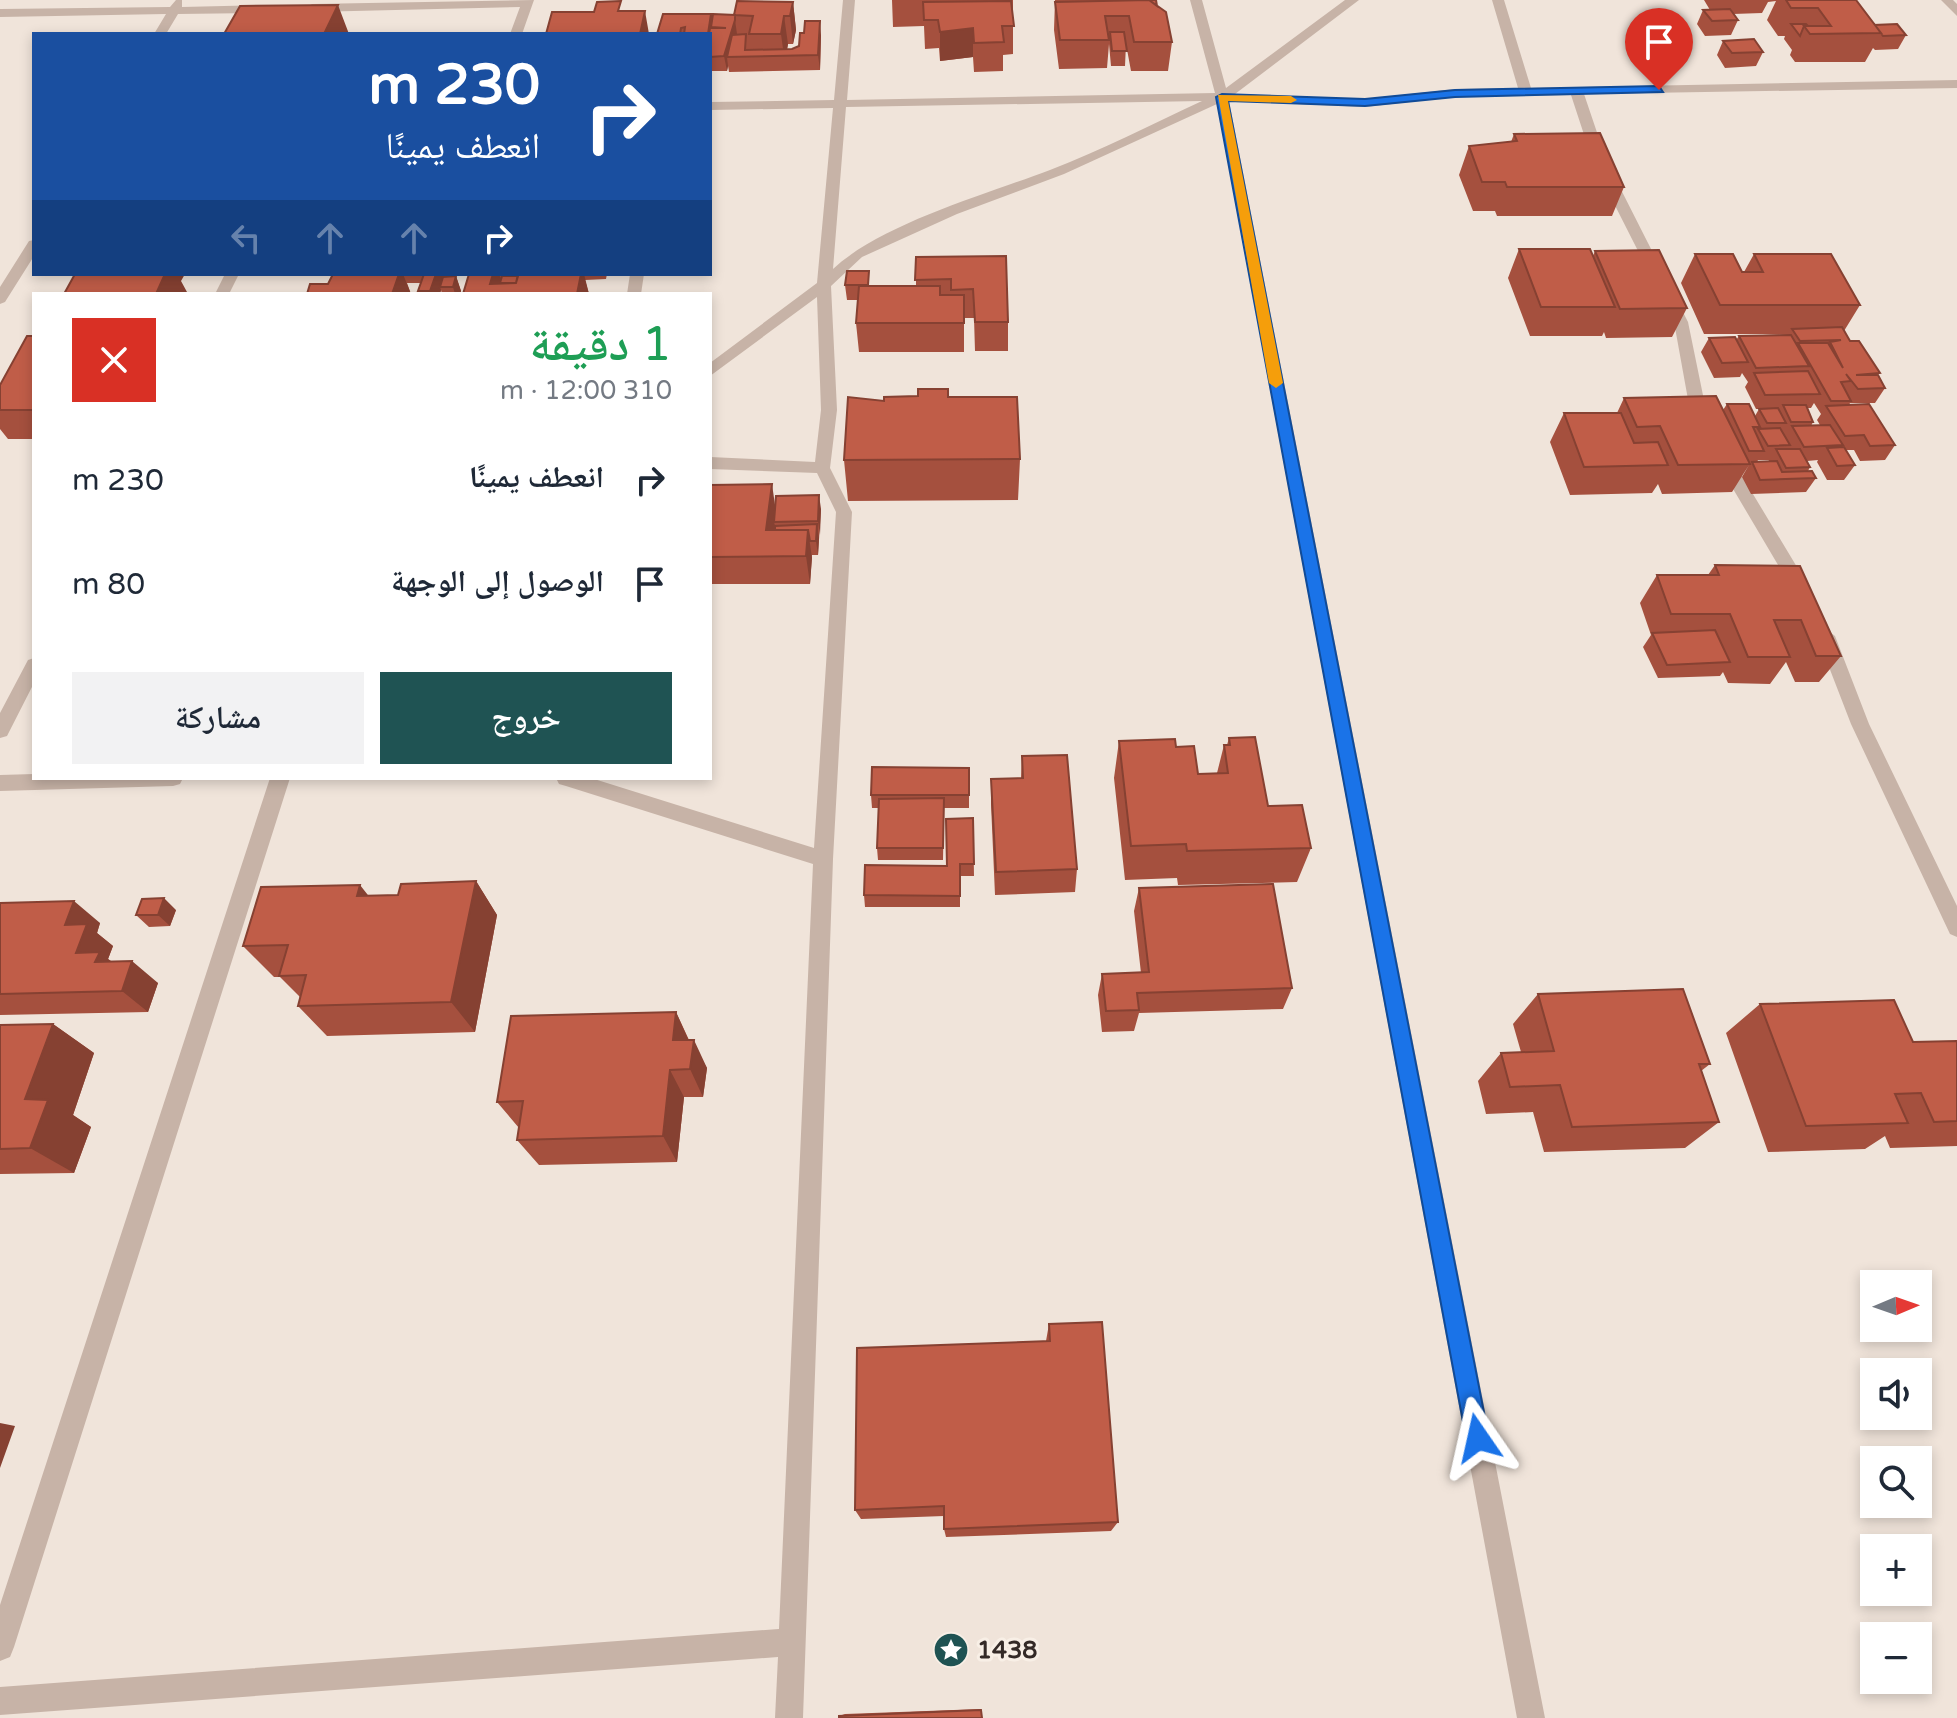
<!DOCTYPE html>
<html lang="ar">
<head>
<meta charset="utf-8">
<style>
	body { margin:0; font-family:"Varela Round","Noto Naskh Arabic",sans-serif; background:#f2f2f3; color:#1f2937; direction:rtl; height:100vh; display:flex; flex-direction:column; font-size:30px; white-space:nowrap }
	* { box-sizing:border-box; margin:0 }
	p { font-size:26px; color:#747a83 }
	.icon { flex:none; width:44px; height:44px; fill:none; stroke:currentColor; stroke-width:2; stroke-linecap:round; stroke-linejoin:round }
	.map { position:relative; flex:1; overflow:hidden; direction:ltr }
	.sheet { position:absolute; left:32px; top:292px; width:680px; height:488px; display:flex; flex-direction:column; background:#fff; border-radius:0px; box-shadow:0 4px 12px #0003; direction:rtl }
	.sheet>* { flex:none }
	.guide { position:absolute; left:32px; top:32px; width:680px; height:244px; border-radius:0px; box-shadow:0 4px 12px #0003; direction:rtl; background:#1a4fa0; color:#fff; overflow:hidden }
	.needle { width:52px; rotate:88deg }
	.tools { position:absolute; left:1860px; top:1270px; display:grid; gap:16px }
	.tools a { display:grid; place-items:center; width:72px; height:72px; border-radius:0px; background:#fff; box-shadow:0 4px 12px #0003; font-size:40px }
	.pin { position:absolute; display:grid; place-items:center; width:68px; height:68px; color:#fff; margin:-82px -34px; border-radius:50% 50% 50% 0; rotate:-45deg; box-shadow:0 0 8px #0007 }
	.pin .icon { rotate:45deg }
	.me { position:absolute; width:88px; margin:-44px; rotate:349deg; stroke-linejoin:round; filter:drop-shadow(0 0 6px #0008) }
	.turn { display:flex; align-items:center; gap:28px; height:168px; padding:0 40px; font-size:36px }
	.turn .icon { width:104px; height:104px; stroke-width:2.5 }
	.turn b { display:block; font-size:56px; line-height:68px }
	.lanes { display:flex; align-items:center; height:76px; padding:0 40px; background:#0003; justify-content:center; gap:40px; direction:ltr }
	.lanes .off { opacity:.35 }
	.round { display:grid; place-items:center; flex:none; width:84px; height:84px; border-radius:0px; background:#f2f2f3 }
	.summary { display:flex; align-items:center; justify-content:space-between; height:136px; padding:0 40px }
	h1 { font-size:48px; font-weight:600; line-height:60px; color:#1e9e55 }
	.action { display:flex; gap:16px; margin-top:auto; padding:16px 40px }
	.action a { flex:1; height:92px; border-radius:0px; background:#1f5353; color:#fff; font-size:32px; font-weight:600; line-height:92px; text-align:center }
	.action a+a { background:#f2f2f3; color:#1f2937 }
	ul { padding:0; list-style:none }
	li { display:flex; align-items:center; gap:24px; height:104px; padding:0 40px }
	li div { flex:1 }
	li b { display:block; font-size:30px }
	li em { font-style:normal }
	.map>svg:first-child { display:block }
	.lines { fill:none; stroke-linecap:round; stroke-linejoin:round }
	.street { fill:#c7b3a7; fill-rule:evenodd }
	.wall { fill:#a5503e; fill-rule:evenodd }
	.shaded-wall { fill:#864132 }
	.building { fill:#c05d48; stroke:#864132; stroke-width:2 }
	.route { fill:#1a73e8; stroke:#114b97; stroke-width:2 }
	.slow { fill:#f59e0b }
	.labels { text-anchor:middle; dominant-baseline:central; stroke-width:6; stroke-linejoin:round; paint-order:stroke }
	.near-poi-label { font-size:24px; font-weight:bold; fill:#342a27; stroke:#f8efe6; text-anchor:start }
</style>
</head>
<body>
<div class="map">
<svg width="1957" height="1718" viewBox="0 0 1957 1718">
	<rect width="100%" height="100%" fill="#f0e4da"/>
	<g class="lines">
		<path class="street" d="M176,0H182V7L264,5L270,9L264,13L178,14L166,34H154L166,14L0,17V9L170,7Z
			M534,0L522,34H510L520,7L312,12L306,8L312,4Z
			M843,0H855L847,100L1215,93L1190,0H1202L1226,88L1345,0H1359L1235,94L1365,99L1455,89L1518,88L1492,0H1504L1531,88L1957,80V88L1584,94L1607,162L1688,322L1705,405L1713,420L1705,425L1699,424L1689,405L1674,322L1593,162L1571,95L1455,97L1365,107L1229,101L1545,1718H1517L1217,104L1064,174L957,214L862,257L831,286L837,410L830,468L852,512L833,859L803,1718H775L778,1657L0,1715V1687L779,1629L813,864L566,786L559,784L556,778H591L814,848L836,512L817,473L710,469V457L815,462L821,410L817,297L710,376V363L817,283L833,108L710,110V102L834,100ZM1202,101C1152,124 1102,150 1050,170C987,194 881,224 833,269L846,107Z
			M1941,0H1953L1957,4V16Z
			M34,240V256L5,302L0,304V287L29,241Z
			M225,274H239L229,294H215Z
			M630,274H644L641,294H627Z
			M1724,454L1730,456L1806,582L1809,587L1806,592H1794L1716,460Z
			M1826,629L1835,636L1869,724L1957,906V937L1950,934L1851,724L1817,636Z
			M34,658V683L7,736L0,738V713L28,660Z
			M34,774V778H183L180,784L173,786L0,791V775Z
			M270,778H290L14,1647L10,1657L0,1661V1605Z"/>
	</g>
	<path class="wall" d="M892,0H1013V54L1003,55V71L974,72L973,57L940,61L939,48L925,49L924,26L893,27Z
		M1055,0H1156L1157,6L1172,42L1168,71H1131L1126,44L1125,66H1111L1109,44L1107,68L1059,69L1054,30Z
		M1704,0H1856L1875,25L1906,35L1898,49L1875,50L1873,48L1865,62H1795L1790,55L1792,50L1784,39L1785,36H1778L1767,20L1776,1L1768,2L1762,13L1733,14L1738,20L1731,35L1705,36L1697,24L1703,10H1710Z
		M793,2L796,30L793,44H788L787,49H792L821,35L820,70L729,72L728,66L727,71H710V34H657Z
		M1723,41L1763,52L1756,66L1725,68L1717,55Z
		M1514,134L1624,187L1612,216H1497L1495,211H1473L1459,175L1469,146L1511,142Z
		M1519,249L1593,256L1595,251L1687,308L1672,337L1606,338L1604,332L1602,336H1530L1508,278Z
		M1695,254L1744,272L1754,254L1860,305L1844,331L1850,341L1880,373L1878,375L1885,388L1875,403H1850L1849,405L1895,445L1885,460L1860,461L1854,450H1846L1855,465L1844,480H1827L1817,462L1818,460L1807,461L1810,467L1808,471L1816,478L1806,492L1751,494L1742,477L1749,465L1732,492L1662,494L1658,484L1652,493L1570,495L1550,442L1564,413H1617L1624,398L1723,410L1727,404L1755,416L1759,409H1756L1745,387L1748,382L1742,373L1740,377L1714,378L1701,352L1709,338L1736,340L1739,336L1789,334H1704L1681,283ZM1814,403L1821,414L1817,420L1820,425L1811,426L1813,422L1807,408H1811ZM1758,460H1769L1768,462H1757Z
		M1006,256L1008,322V351H975L974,318H964V352H859L856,323L858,300H847L845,285L916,286V257Z
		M333,274H443L444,277L456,276L461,291L460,294H442L441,290L440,294H419L418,291L421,283H407L411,294H307L328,284Z
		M469,274H607L606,279L585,280L589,294Z
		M34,336V439H8L0,429V385Z
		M948,397L1020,459L1018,500L848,501L844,460L884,401Z
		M710,485L775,505L821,509L818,555H812L810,584H710Z
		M1715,565L1800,566L1841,656L1819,682H1795L1786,662L1770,684L1728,683L1723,672L1720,676L1658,678L1643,647L1651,635L1640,603L1657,575H1708Z
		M1229,738L1268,806L1311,848L1297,882L1178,885L1177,878L1125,880L1114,778L1119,741L1176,747L1198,774L1217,773L1224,745H1227Z
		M1022,756L1077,869L1075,892L995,895L991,804V779L1021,778Z
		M969,768V808H944L943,860H878L877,848L879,808H872L871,795Z
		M973,818L974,876H960V907H865L864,895L947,866Z
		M476,881L497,915L475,1032L327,1036L298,1006L300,997L280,977H274L243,946L368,896L398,895Z
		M1139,888L1292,988L1283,1009L1139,1013L1134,1031L1102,1032L1098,995L1102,974L1141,973L1134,911Z
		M0,903L100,923L97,933L113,946L108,959L111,961L158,983L148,1012L0,1015Z
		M176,910L170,926L149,927L136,915Z
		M1538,994L1710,1064L1701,1071L1719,1122L1685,1148L1544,1152L1533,1112L1486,1114L1478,1081L1501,1053L1521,1052L1513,1024Z
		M1760,1004L1913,1042L1957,1041V1146L1890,1148L1885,1136L1865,1149L1768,1152L1726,1033Z
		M676,1012L689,1040L707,1068L703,1097H684L677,1162L539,1165L517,1140L519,1128L497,1102Z
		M53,1024L94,1053L73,1115L91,1127L74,1173L0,1174V1025Z
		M1049,1324L1118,1522L1111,1531L946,1537L944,1529V1516L861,1519L855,1510L1046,1341Z
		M981,1709L982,1718L839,1716L845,1714Z"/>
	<path class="shaded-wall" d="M793,2L796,30L793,44L790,16Z
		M338,5L349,34H324Z
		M645,11L649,34H640Z
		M784,16L788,44L786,56H784L781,34Z
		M735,20L737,34L727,57L728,66L727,71L724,56Z
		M820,21L821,35L820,70L818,55Z
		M973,28V57L940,61V32Z
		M165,274H185L181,281L187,292L186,294H156Z
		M399,274H403L411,294H392Z
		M436,274H443L445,279L440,287L441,290L440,294H432L430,291Z
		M493,274H499L506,292L490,284Z
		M581,274H584L589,294H577Z
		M456,276L461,291L460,294H455L453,287Z
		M772,484L776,512L774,522L775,526L771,558L766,530Z
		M819,495L821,509L820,535L818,521Z
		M817,524L819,538L818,555L816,541Z
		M808,530L812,558L810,584L806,556Z
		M476,881L497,915L475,1032L451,1002Z
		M360,885L386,918L357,896Z
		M164,898L176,910L170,926L158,915Z
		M74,901L100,923L97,933L113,946L108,959L126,973L76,953L65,925Z
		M132,961L158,983L148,1012L122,991Z
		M676,1012L689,1041L673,1040Z
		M53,1024L94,1053L73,1115L91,1127L74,1173L30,1148L25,1099Z
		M694,1040L707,1068L703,1097L690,1069Z
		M670,1070L684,1097L677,1162L663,1136Z
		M0,1423L15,1426L0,1468Z"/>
	<path class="building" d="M1122,0H1156L1157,6L1149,0Z
		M1149,0L1166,12L1172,42H1134L1129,16H1105L1109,40H1060L1055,2Z
		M1786,0H1856L1881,33L1810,34L1804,26H1831L1818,8H1791Z
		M621,1L618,11H645L640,34H546L552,12H594L597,2Z
		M737,1L793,2L790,16H784L781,34H749L753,16L734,15Z
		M1011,1L1014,26H1002L1004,42L974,43L973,28L940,32L938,20H924L923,2Z
		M338,5L324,34H224L240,6Z
		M1730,9L1738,20L1712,21L1703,10Z
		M663,14H711L708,34H684L685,27L681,28L680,34H657Z
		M713,14L735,15V20L724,56L710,57L709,34L710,28H726L711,27Z
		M805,21H820L818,55L727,57L732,35L746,34L745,50L792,49L799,46L800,33H804Z
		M1791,24H1806L1808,26H1804L1800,36Z
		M1897,24L1906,35L1883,36L1875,25Z
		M1110,32H1124L1127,51H1112Z
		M1754,39L1763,52L1732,53L1723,41Z
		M1600,133L1624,187H1507L1505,182H1482L1469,146L1517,141L1514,134Z
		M1519,249H1590L1615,307H1541Z
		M1659,250L1687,308L1620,309L1595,251Z
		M1695,254H1733L1742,272H1763L1754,254H1831L1860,305H1720Z
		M1006,256L1008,322H975L973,289L951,290V279L915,280L916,257Z
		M847,271H869L868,285H845Z
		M75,274H165L156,294H64Z
		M333,274H399L392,294H307L310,284H328Z
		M424,274H436L430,291H418Z
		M469,274H493L490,284L516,283L518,274H581L577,294H463Z
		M456,276L453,287H440L443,277Z
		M502,276H518L516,283H500Z
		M859,286H940V295H964V323H856Z
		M1842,327L1850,341H1859L1880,373L1856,375H1878L1885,388L1858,389L1846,374L1851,381L1841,382L1851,401H1831L1798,343H1828L1843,368L1830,342L1841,340L1800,341L1792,329Z
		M1791,335L1809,366L1756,368L1739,336Z
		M27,336H34V410H0V385Z
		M1735,337L1748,362L1722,363L1709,338Z
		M1808,371L1820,394L1765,395L1754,373Z
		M918,389H948V397H1017L1020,459L844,460L848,397L884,401V397L918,396Z
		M1716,396L1750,464L1678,465L1660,426L1637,427L1624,398Z
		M1727,404H1749L1760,427H1753L1764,451H1749Z
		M1869,404L1895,445L1870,446L1864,435L1845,436L1826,406Z
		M1783,405H1806L1813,422H1791Z
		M1778,408L1786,423H1767L1759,409Z
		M1564,413H1621L1634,443L1658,442L1668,465L1584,467Z
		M1830,425L1843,445L1804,447L1792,426Z
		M1780,428L1790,445L1768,446L1758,429Z
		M1844,447L1855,465L1837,466L1827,448Z
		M1776,449H1800L1810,467L1786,468Z
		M1777,461L1782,472L1812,471L1816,478L1760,480L1752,462Z
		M772,484L766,530H808L806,556L710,557V485Z
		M819,495L818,521L774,522L776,496Z
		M817,524L816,541H810L808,530H775V526Z
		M1715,565L1800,566L1841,656H1816L1801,620H1774L1790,657H1748L1730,614H1671L1657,575H1719Z
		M1715,630L1730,662L1667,665L1652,633Z
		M1255,737L1268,806L1302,805L1311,848L1187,851L1186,844L1131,846L1119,741L1175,739L1176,747L1194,746L1198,774L1228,773L1224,745H1230L1229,738Z
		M1067,755L1077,869L996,872L991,779L1023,778L1022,756Z
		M872,767L969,768V795H871Z
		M944,798L943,848H877L879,799Z
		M973,818L974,864H960V896L864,895L865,865L947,866L946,819Z
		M476,881L451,1002L298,1006L306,975L279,976L288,945L243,946L261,887L360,885L357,896L398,895L401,884Z
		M1273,884L1292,988L1137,993L1139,1010L1106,1011L1102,974L1149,972L1139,888Z
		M164,898L158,915H136L142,899Z
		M74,901L65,925L87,924L76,953L100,952L95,962L132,961L122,991L0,994V903Z
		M1683,989L1710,1064H1699L1719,1122L1572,1127L1560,1085L1510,1087L1501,1053L1554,1051L1538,994Z
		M1894,1000L1913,1042L1957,1041V1121L1934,1122L1921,1093L1895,1094L1908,1123L1806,1126L1760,1004Z
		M676,1012L673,1040H694L690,1069L670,1070L663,1136L517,1140L523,1101L497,1102L511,1016Z
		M53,1024L25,1099L48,1100L30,1148L0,1149V1025Z
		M1102,1322L1118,1522L944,1529V1506L855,1510L857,1348L1050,1341L1049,1324Z
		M981,1710L982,1718H839V1716Z"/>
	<path class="route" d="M1659,86L1663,92L1455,97L1365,106L1228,101L1489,1438L1486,1446L1478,1449L1469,1446L1466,1438L1216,97L1222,94L1365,99L1455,90Z"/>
	<path class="slow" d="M1218,95L1291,96L1297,100L1291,103L1228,101L1283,383L1276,388L1269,383Z"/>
	<defs>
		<symbol id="sight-disc" viewBox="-11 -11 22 22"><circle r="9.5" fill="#1f5353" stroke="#f8efe6"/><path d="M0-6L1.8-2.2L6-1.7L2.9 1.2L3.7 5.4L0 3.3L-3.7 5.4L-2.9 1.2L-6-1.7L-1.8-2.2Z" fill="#fff"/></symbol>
	</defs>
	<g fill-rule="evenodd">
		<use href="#sight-disc" x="931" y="1630" width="40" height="40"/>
	</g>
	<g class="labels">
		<g class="near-poi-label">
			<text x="977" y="1650">1438</text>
		</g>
	</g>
</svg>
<div class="tools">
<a><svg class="needle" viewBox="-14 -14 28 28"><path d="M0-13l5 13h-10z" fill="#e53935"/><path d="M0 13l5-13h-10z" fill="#747a83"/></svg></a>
<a><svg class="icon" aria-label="sound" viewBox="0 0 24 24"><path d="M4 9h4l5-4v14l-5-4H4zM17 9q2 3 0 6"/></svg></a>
<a><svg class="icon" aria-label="search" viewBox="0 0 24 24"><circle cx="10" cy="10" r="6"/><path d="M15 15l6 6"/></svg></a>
<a>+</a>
<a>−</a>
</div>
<div class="pin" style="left:1659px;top:90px;background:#d93025"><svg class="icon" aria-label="arrive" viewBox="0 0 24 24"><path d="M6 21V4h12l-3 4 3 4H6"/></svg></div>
<svg class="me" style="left:1478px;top:1438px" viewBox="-20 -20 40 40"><path d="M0-17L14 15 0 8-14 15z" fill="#1a73e8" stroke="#fff" stroke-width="4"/></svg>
<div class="guide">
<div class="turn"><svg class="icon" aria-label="right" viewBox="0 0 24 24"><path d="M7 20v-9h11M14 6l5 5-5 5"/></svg><div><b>230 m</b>انعطف يمينًا</div></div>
<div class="lanes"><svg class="icon off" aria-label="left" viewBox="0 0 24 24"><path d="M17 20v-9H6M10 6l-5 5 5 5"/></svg><svg class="icon off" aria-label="ahead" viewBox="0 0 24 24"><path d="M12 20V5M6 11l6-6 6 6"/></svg><svg class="icon off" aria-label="ahead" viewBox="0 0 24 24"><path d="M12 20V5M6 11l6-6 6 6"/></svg><svg class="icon" aria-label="right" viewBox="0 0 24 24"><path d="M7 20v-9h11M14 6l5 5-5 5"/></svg></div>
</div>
<section class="sheet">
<div class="summary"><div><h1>1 دقيقة</h1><p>310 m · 12:00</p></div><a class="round" style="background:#d93025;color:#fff"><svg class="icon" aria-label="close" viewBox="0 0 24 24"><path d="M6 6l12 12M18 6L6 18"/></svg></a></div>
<ul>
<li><svg class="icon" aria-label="right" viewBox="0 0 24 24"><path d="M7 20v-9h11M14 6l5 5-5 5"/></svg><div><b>انعطف يمينًا</b></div><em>230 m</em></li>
<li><svg class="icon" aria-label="arrive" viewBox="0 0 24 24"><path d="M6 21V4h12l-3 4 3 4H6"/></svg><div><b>الوصول إلى الوجهة</b></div><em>80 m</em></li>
</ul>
<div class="action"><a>خروج</a><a>مشاركة</a></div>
</section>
</div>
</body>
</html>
